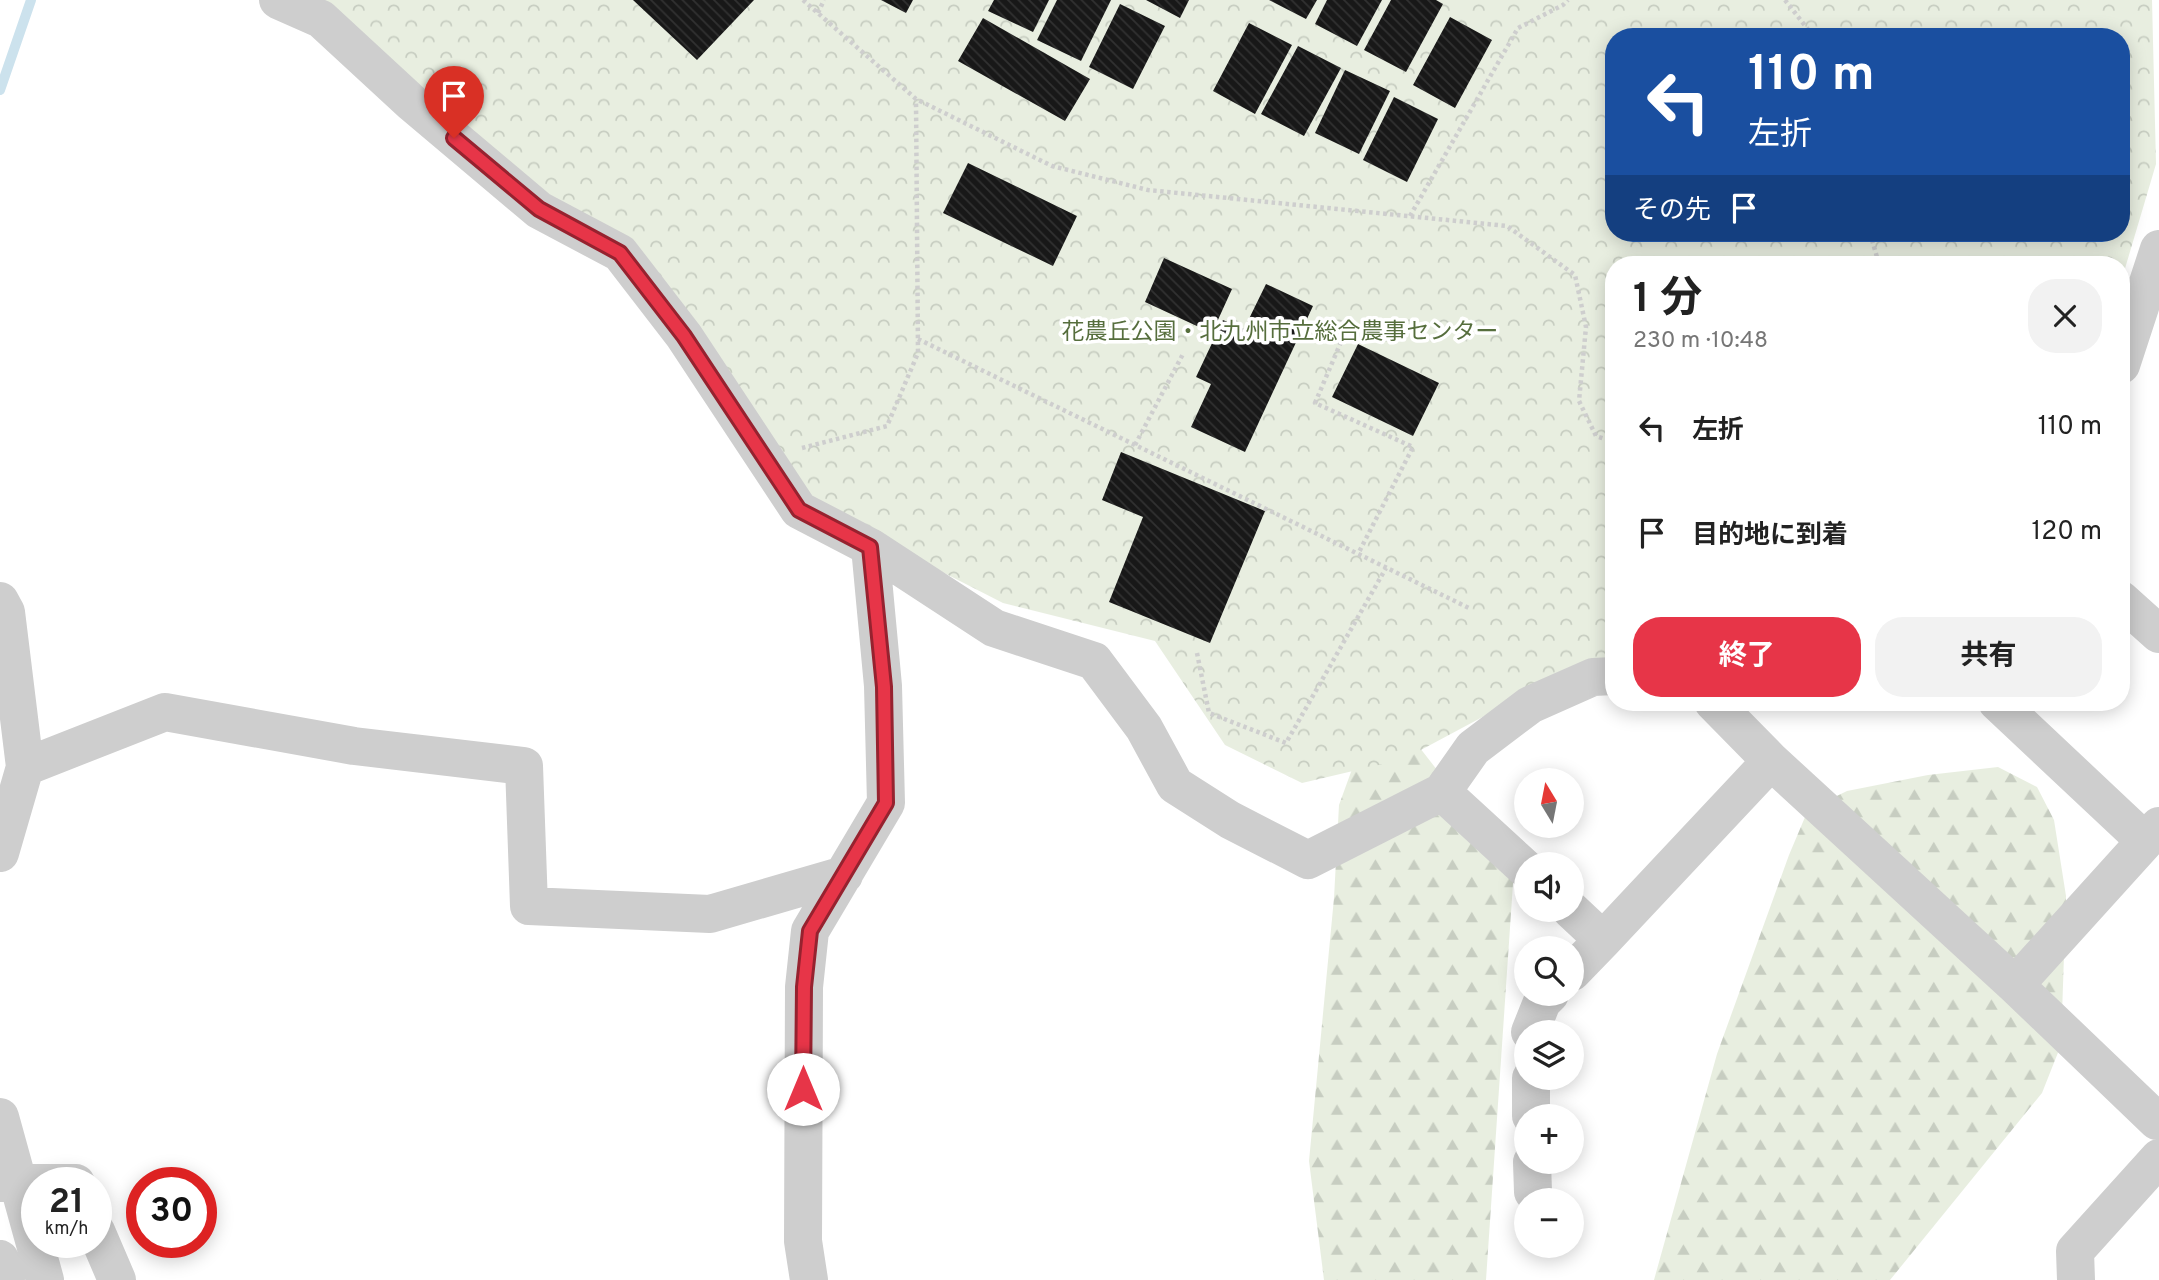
<!DOCTYPE html>
<html lang="ja">
<head>
<meta charset="utf-8">
<style>
	body { margin:0; font-family:Overpass,"Noto Sans JP",sans-serif; background:#f2f2f2; color:#222; height:100vh; display:flex; flex-direction:column; font-size:26px; white-space:nowrap }
	* { box-sizing:border-box; margin:0 }
	p { font-size:23px; color:#767676 }
	.icon { flex:none; width:38px; height:38px; fill:none; stroke:currentColor; stroke-width:2; stroke-linecap:round; stroke-linejoin:round }
	.map { position:relative; flex:1; overflow:hidden }
	.sheet { position:absolute; left:1605px; top:256px; width:525px; height:455px; display:flex; flex-direction:column; background:#fff; border-radius:28px; box-shadow:0 4px 18px #0003 }
	.sheet>* { flex:none }
	.banner { position:absolute; left:1605px; top:28px; width:525px; height:214px; border-radius:28px; box-shadow:0 4px 18px #0003; background:#1a4fa0; color:#fff; overflow:hidden }
	.needle { width:46px; rotate:350deg }
	.buttons { position:absolute; left:1514px; top:768px; display:grid; gap:14px }
	.buttons a { display:grid; place-items:center; width:70px; height:70px; border-radius:50%; background:#fff; box-shadow:0 4px 18px #0003; font-size:35px }
	.speed { position:absolute; left:21px; top:1167px; display:flex; gap:14px; font-size:35px; font-weight:700; text-align:center }
	.speed>* { display:grid; place-content:center; width:91px; height:91px; border-radius:50%; background:#fff; box-shadow:0 4px 18px #0003; line-height:1 }
	.speed small { font-size:18px; font-weight:400 }
	.speed .limit { border:10px solid #d22; background:#fff; color:#111 }
	.pin { position:absolute; display:grid; place-items:center; width:60px; height:60px; color:#fff; margin:-72px -30px; border-radius:50% 50% 50% 0; rotate:-45deg; box-shadow:0 0 7px #0007 }
	.pin .icon { rotate:45deg }
	.me { position:absolute; width:77px; margin:-38px; rotate:0deg; stroke-linejoin:round; filter:drop-shadow(0 0 5px #0008) }
	.turn { display:flex; align-items:center; gap:24px; height:147px; padding:0 28px; font-size:32px }
	.turn .icon { width:91px; height:91px; stroke-width:2.5 }
	.turn b { display:block; font-size:49px; line-height:60px }
	.then { display:flex; align-items:center; height:66px; padding:0 28px; background:#0003; gap:14px; font-size:26px }
	.round { display:grid; place-items:center; flex:none; width:74px; height:74px; border-radius:28px; background:#f2f2f2 }
	.head { display:flex; align-items:center; justify-content:space-between; height:119px; padding:0 28px }
	h1 { font-size:42px; font-weight:700; line-height:52px }
	.button { display:flex; gap:14px; margin-top:auto; padding:14px 28px }
	.button a { flex:1; height:80px; border-radius:28px; background:#e73548; color:#fff; font-size:28px; font-weight:700; line-height:80px; text-align:center }
	.button a+a { background:#f2f2f2; color:#222 }
	ul { padding:0; list-style:none }
	li { display:flex; align-items:center; gap:21px; height:105px; padding:0 28px }
	li div { flex:1 }
	li b { display:block; font-size:26px }
	li em { font-style:normal }
	.map>svg:first-child { display:block }
	.forest { fill:url(#forest-firs) }
	.park { fill:url(#park-crowns); fill-rule:evenodd }
	.lines { fill:none; stroke-linecap:round; stroke-linejoin:round }
	.stream { stroke:#cce2ed; stroke-width:10 }
	.building { fill:url(#building-back-hatch) }
	.path { stroke:#cecece; stroke-width:4.5; stroke-dasharray:3.5 3.5; stroke-linecap:butt }
	.minor { stroke:#cecece; stroke-width:38 }
	.route-casing { stroke:#96222f; stroke-width:18 }
	.route { stroke:#e73548; stroke-width:12 }
	.labels { text-anchor:middle; dominant-baseline:central; stroke-width:7; stroke-linejoin:round; paint-order:stroke }
	.park-label { font-size:23px; fill:#566e3d; stroke:#fff }
</style>
</head>
<body>
<div class="map">
<svg width="2159" height="1280" viewBox="0 0 2159 1280">
	<defs>
		<pattern id="forest-firs" width="22" height="20" patternUnits="userSpaceOnUse" patternTransform="scale(1.75)"><rect width="22" height="20" fill="#e8eee0"/><path d="M5 1l3.5 6h-7zM16 11l3.5 6h-7z" fill="#c7cdc1"/></pattern>
		<pattern id="park-crowns" width="20" height="18" patternUnits="userSpaceOnUse" patternTransform="scale(1.75)"><rect width="20" height="18" fill="#e8eee0"/><path d="M2 6a3 3 0 1 1 6 0M12 15a3 3 0 1 1 6 0" fill="none" stroke="#c7cdc1"/></pattern>
		<pattern id="building-back-hatch" width="6" height="6" patternUnits="userSpaceOnUse" patternTransform="scale(1.75)"><rect width="6" height="6" fill="#181818"/><path d="M-1 5l2 2M0 0l6 6M5-1l2 2" fill="none" stroke="#313131"/></pattern>
	</defs>
	<rect width="100%" height="100%" fill="#fff"/>
	<path class="forest" d="M1392,712L1514,869L1486,1280H1324L1309,1161L1334,898L1339,805L1359,750Z
		M1998,767L2037,787L2054,820L2066,896L2061,1045L2042,1093L1890,1280H1654L1717,1054L1789,855L1808,810L1847,791L1928,775Z"/>
	<path class="park" d="M294,0H2152L2156,164L2121,282V264H1614L1613,665L1559,676L1404,759L1302,783L1225,745L1155,641L1003,603L807,503L621,248L547,207ZM1614,37H2121V233H1614Z"/>
	<g class="lines">
		<path class="stream" d="M0,90L31,0"/>
	</g>
	<path class="building" d="M633,0H754L697,60Z
		M881,0H913L906,13Z
		M994,0H1049L1033,32L988,11Z
		M1057,0H1111L1081,61L1037,40Z
		M1146,0H1189L1180,18Z
		M1269,0H1317L1306,19Z
		M1327,0H1382L1357,46L1315,24Z
		M1391,0H1436L1443,4L1406,72L1364,50Z
		M1120,4L1165,26L1133,89L1089,67Z
		M1450,17L1492,40L1455,108L1413,85Z
		M983,18L1090,79L1065,121L958,61Z
		M1249,23L1292,45L1255,114L1213,91Z
		M1298,46L1341,68L1304,136L1261,114Z
		M1345,70L1390,91L1359,154L1315,133Z
		M1394,97L1438,119L1407,182L1363,160Z
		M968,163L1077,216L1053,266L943,213Z
		M1164,258L1232,289L1212,333L1145,302Z
		M1266,284L1313,306L1245,452L1191,427L1211,384L1196,377L1223,320L1244,329Z
		M1358,344L1439,383L1413,436L1332,397Z
		M1121,452L1265,511L1210,643L1109,602L1143,517L1102,500Z"/>
	<g class="lines">
		<path class="path" d="M803,0L916,99L1052,166L1148,190L1507,226L1575,275L1586,327L1579,401L1596,436L1614,442
			M1785,0L1814,37
			M818,13L824,0
			M1410,216L1518,28L1563,5L1568,0
			M1870,233L1879,264
			M918,339L1471,609
			M1341,342L1315,403L1413,447L1358,554
			M1135,445L1183,354
			M802,448L887,426L918,353L916,99
			M1197,653L1209,713L1286,743L1386,568"/>
		<path class="minor" d="M278,0L321,19L412,103L539,210L620,253L684,336L799,510L870,547L994,628L1094,661L1144,728L1175,785L1230,820L1308,860L1442,792L1473,748L1530,705L1593,677L1614,676
			M2121,365L2159,249
			M2121,600L2159,634
			M0,601L6,612L25,767L0,853
			M1713,702L1771,761
			M1997,702L2145,841
			M25,767L165,712L354,746L524,766L529,906L710,914L844,875
			M1442,792L1526,869
			M1571,910L1603,940L1771,761L2015,985L2157,1121L2159,1119
			M1572,972L1603,940
			M2015,985L2159,826
			M1530,1032L1542,1002L1550,994
			M1531,1078V1116
			M0,1117L45,1280
			M1532,1162L1533,1192
			M0,1183H76
			M96,1231L117,1280
			M0,1259L6,1280
			M809,1280L803,1241L804,987L810,931L886,803L883,686L870,547
			M2076,1280L2075,1251L2159,1158"/>
	</g>
	<g class="lines">
		<defs>
			<path id="route" d="M454,138L539,209L620,253L684,336L799,510L870,547L884,687L886,803L810,931L804,987L803,1089"/>
		</defs>
		<use href="#route" class="route-casing"/>
		<use href="#route" class="route"/>
	</g>
	<g class="labels">
		<g class="park-label">
			<text x="1280" y="333">花農丘公園・北九州市立総合農事センター</text>
		</g>
	</g>
</svg>
<div class="buttons">
<a><svg class="needle" viewBox="-14 -14 28 28"><path d="M0-13l5 13h-10z" fill="#e53935"/><path d="M0 13l5-13h-10z" fill="#767676"/></svg></a>
<a><svg class="icon" aria-label="sound" viewBox="0 0 24 24"><path d="M4 9h4l5-4v14l-5-4H4zM17 9q2 3 0 6"/></svg></a>
<a><svg class="icon" aria-label="search" viewBox="0 0 24 24"><circle cx="10" cy="10" r="6"/><path d="M15 15l6 6"/></svg></a>
<a><svg class="icon" aria-label="layers" viewBox="0 0 24 24"><path d="M12 4l9 5-9 5-9-5zM3 14l9 5 9-5"/></svg></a>
<a>+</a>
<a>−</a>
</div>
<div class="speed"><div>21<small>km/h</small></div><div class="limit">30</div></div>
<div class="pin" style="left:454px;top:138px;background:#d93025"><svg class="icon" aria-label="arrive" viewBox="0 0 24 24"><path d="M6 21V4h12l-3 4 3 4H6"/></svg></div>
<svg class="me" style="left:803px;top:1089px" viewBox="-20 -20 40 40"><circle r="19" fill="#fff"/><path d="M0-13L10 11 0 6-10 11z" fill="#e73548"/></svg>
<div class="banner">
<div class="turn"><svg class="icon" aria-label="left" viewBox="0 0 24 24"><path d="M17 20v-9H6M10 6l-5 5 5 5"/></svg><div><b>110 m</b>左折</div></div>
<div class="then">その先<svg class="icon" aria-label="arrive" viewBox="0 0 24 24"><path d="M6 21V4h12l-3 4 3 4H6"/></svg></div>
</div>
<section class="sheet">
<div class="head"><div><h1>1 分</h1><p>230 m · 10:48</p></div><a class="round"><svg class="icon" aria-label="close" viewBox="0 0 24 24"><path d="M6 6l12 12M18 6L6 18"/></svg></a></div>
<ul>
<li><svg class="icon" aria-label="left" viewBox="0 0 24 24"><path d="M17 20v-9H6M10 6l-5 5 5 5"/></svg><div><b>左折</b></div><em>110 m</em></li>
<li><svg class="icon" aria-label="arrive" viewBox="0 0 24 24"><path d="M6 21V4h12l-3 4 3 4H6"/></svg><div><b>目的地に到着</b></div><em>120 m</em></li>
</ul>
<div class="button"><a>終了</a><a>共有</a></div>
</section>
</div>
</body>
</html>
